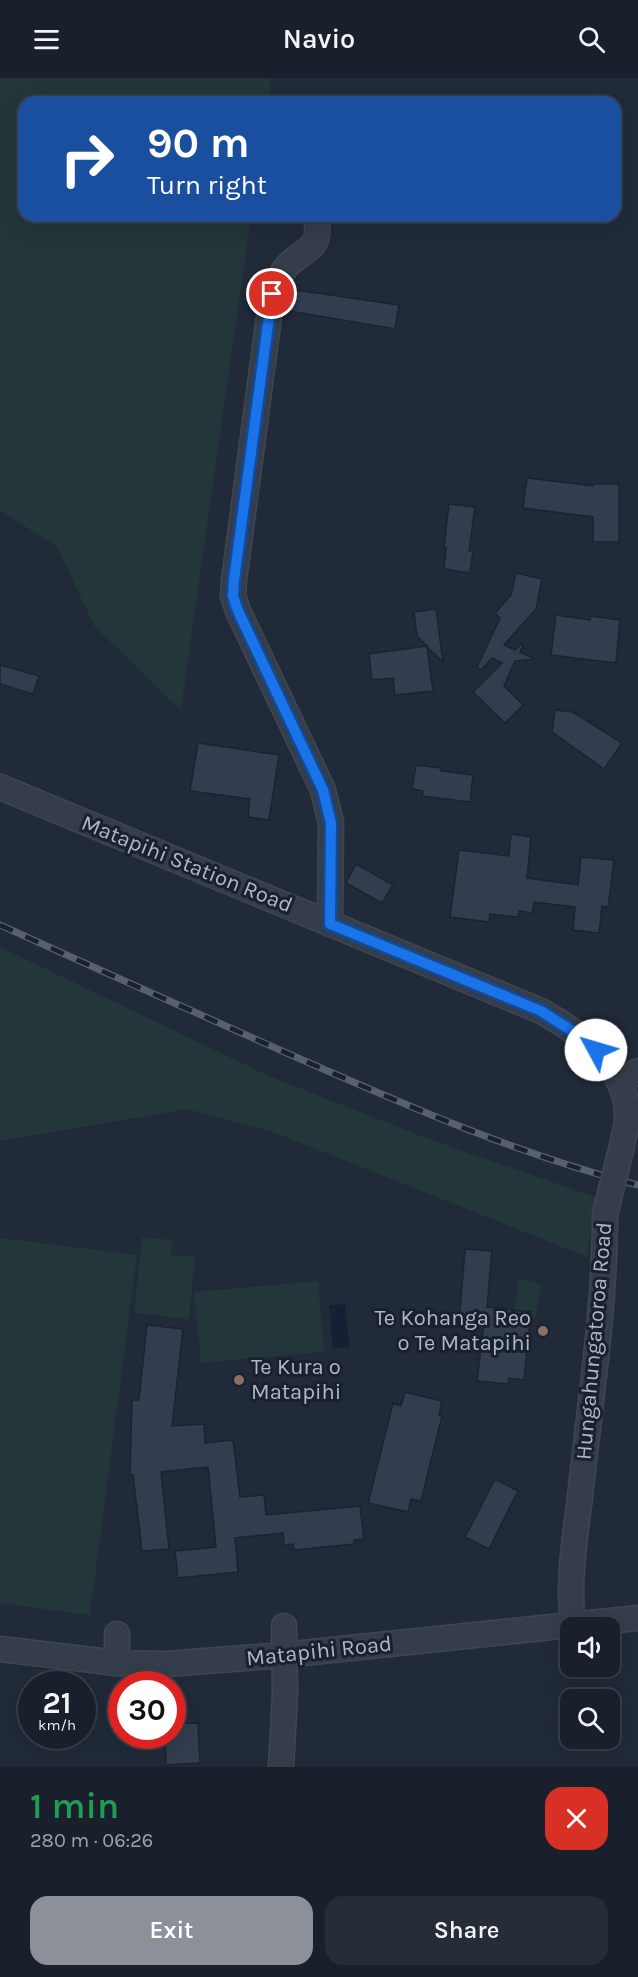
<!DOCTYPE html>
<html lang="en">
<head>
<meta charset="utf-8">
<style>
	body { margin:0; font-family:Karla,sans-serif; background:#262d37; color:#f1f3f6; height:100vh; display:flex; flex-direction:column; font-size:22px; white-space:nowrap }
	* { box-sizing:border-box; margin:0 }
	p { font-size:20px; color:#9fa3a9 }
	.icon { flex:none; width:33px; height:33px; fill:none; stroke:currentColor; stroke-width:2; stroke-linecap:round; stroke-linejoin:round }
	.map { position:relative; height:1689px; overflow:hidden }
	.details { display:flex; flex-direction:column; background:#19202b; flex:1 }
	.details>* { flex:none }
	.guide { position:absolute; left:18px; top:18px; width:603px; height:126px; border-radius:18px; box-shadow:0 6px 24px #0002,0 0 0 2px #373e47; background:#1a4fa0; color:#fff; overflow:hidden }
	.controls { position:absolute; left:560px; top:1539px; display:grid; gap:12px }
	.controls a { display:grid; place-items:center; width:60px; height:60px; border-radius:12px; background:#19202b; box-shadow:0 6px 24px #0002,0 0 0 2px #373e47; font-size:30px }
	.speed { position:absolute; left:18px; top:1593px; display:flex; gap:12px; font-size:30px; font-weight:700; text-align:center }
	.speed>* { display:grid; place-content:center; width:78px; height:78px; border-radius:50%; background:#19202b; box-shadow:0 6px 24px #0002,0 0 0 2px #373e47; line-height:1 }
	.speed small { font-size:15px; font-weight:400 }
	.speed .limit { border:9px solid #d22; background:#fff; color:#111 }
	.pin { position:absolute; display:grid; place-items:center; width:51px; height:51px; color:#fff; margin:-26px; border:3px solid #fff; border-radius:50%; box-shadow:0 2px 6px #0007 }
	.me { position:absolute; width:66px; margin:-33px; rotate:309deg; stroke-linejoin:round; filter:drop-shadow(0 0 4px #0008) }
	.turn { display:flex; align-items:center; gap:21px; height:126px; padding:0 30px; font-size:27px }
	.turn .icon { width:78px; height:78px; stroke-width:2.5 }
	.turn b { display:block; font-size:42px; line-height:51px }
	.round { display:grid; place-items:center; flex:none; width:63px; height:63px; border-radius:18px; background:#262d37 }
	.head { display:flex; align-items:center; justify-content:space-between; height:102px; padding:0 30px }
	h1 { font-size:36px; font-weight:600; line-height:45px; color:#1e9e55 }
	.cta { display:flex; gap:12px; margin-top:auto; padding:12px 30px }
	.cta a { flex:1; height:69px; border-radius:18px; background:#8c9099; color:#fff; font-size:24px; font-weight:600; line-height:69px; text-align:center }
	.cta a+a { background:#262d37; color:#f1f3f6 }
	header { display:flex; justify-content:space-between; align-items:center; height:78px; padding:0 30px; background:#19202b; font-size:27px; font-weight:600 }
	.map>svg:first-child { display:block }
	.green { fill:#23363a }
	.water { fill:#152037 }
	.building { fill:#333d50; stroke:#1c2330; stroke-width:1.5 }
	.lines { fill:none; stroke-linecap:round; stroke-linejoin:round }
	.minor-casing { stroke:#3e4553; stroke-width:27 }
	.minor { stroke:#353c4a; stroke-width:24 }
	.rail-casing { stroke:#575f71; stroke-width:7 }
	.rail { stroke:#1a212e; stroke-width:4.5; stroke-dasharray:14; stroke-linecap:butt }
	.minor-bridge-casing { stroke:#3e4553; stroke-width:27; stroke-linecap:butt }
	.minor-bridge { stroke:#353c4a; stroke-width:24 }
	.route-casing { stroke:#114b97; stroke-width:15 }
	.route { stroke:#1a73e8; stroke-width:10 }
	.education-dot { fill:#8d6e63; stroke:#1a212e; stroke-width:2 }
	.labels { text-anchor:middle; dominant-baseline:central; stroke-width:6; stroke-linejoin:round; paint-order:stroke }
	.street-label { font-size:22px; fill:#b0b6c6; stroke:#1a212e }
	.poi-label { font-size:22px; fill:#b0b6c6; stroke:#1a212e; text-anchor:end }
</style>
</head>
<body>
<header><svg class="icon" aria-label="menu" viewBox="0 0 24 24"><path d="M4 6h16M4 12h16M4 18h16"/></svg>Navio<svg class="icon" aria-label="search" viewBox="0 0 24 24"><circle cx="10" cy="10" r="6"/><path d="M15 15l6 6"/></svg></header>
<div class="map">
<svg width="638" height="1689" viewBox="0 0 638 1689">
	<rect width="100%" height="100%" fill="#212a39"/>
	<path class="green" d="M0,0H271L268,24H24V138H251L181,632L95,549L57,469L0,432Z
		M0,869L271,999L437,1064L596,1119L587,1179L273,1054L187,1031L0,1063Z
		M142,1159L172,1162L171,1177L195,1179L189,1241L134,1235Z
		M0,1160L137,1177L90,1537L0,1525Z
		M519,1200L542,1206L535,1241L513,1238Z
		M318,1203L324,1274L201,1285L194,1214Z"/>
	<path class="water" d="M345,1226L350,1269L333,1271L329,1227Z"/>
	<path class="building" d="M289,211L399,227L395,251L284,232Z
		M527,400L593,408V406H619V464H593V439L523,430Z
		M449,426L475,429L469,473H473L470,495L444,491L446,470L444,469Z
		M516,495L542,501L536,531L504,567L515,572L521,566L523,568L520,574L534,581L515,583L504,608L523,627L505,645L473,614L502,585L492,580L481,592L477,589L500,540L495,535L511,517Z
		M436,531L443,584L427,569L433,613L395,617L393,600L372,602L369,576L427,568L417,558L414,534Z
		M556,537L590,542V538L620,542L616,585L551,577Z
		M0,587L39,598L33,616L0,606Z
		M555,632L573,634L622,665L604,691L552,654Z
		M198,665L279,677L269,742L248,739L250,721L190,713Z
		M416,687L441,690V693L473,697L470,724L422,718L423,713L412,711Z
		M511,756L531,759L527,800L578,807L581,779L614,782L608,829L602,828L599,855L573,852L575,829L534,824L532,835L519,833L518,839L490,836L489,844L450,839L459,772L509,778Z
		M356,786L393,807L382,825L346,805Z
		M465,1171L492,1173L487,1229L531,1234L524,1302L509,1300L508,1306L477,1303L484,1246L459,1244Z
		M147,1247L183,1251L172,1348L204,1346L205,1365L233,1362L240,1419L264,1417L266,1437L360,1428L364,1461L354,1462V1466L294,1472L293,1466L284,1467L283,1455L235,1460L238,1494L178,1500L175,1473L216,1469L208,1389L161,1394L169,1471L142,1473L133,1397H130L132,1322H139Z
		M405,1314L442,1323L439,1337L442,1338L421,1423L411,1421L408,1434L368,1425L393,1325L401,1328Z
		M495,1401L518,1413L489,1471L465,1459Z
		M198,1645L200,1685L166,1687L165,1658H172V1646Z"/>
	<g class="lines">
		<defs>
			<path id="minor" d="M316,138C322,172 308,168 288,187C280,196 276,205 272,216L234,502L233,518L238,533L323,712L331,745L330,846
				M0,709L541,933C580,955 629,989 627,1040C627,1050 623,1059 622,1068
				M619,1004L638,993
				M573,1547C567,1501 576,1456 581,1410C591,1318 605,1228 605,1136
				M0,1571L117,1585L166,1586L284,1577L638,1540
				M117,1585V1556
				M281,1689L285,1616L284,1548"/>
		</defs>
		<use href="#minor" class="minor-casing"/>
		<use href="#minor" class="minor"/>
		<defs>
			<path id="rail" d="M0,847C99,892 199,936 298,980C410,1029 520,1077 638,1107"/>
		</defs>
		<use href="#rail" class="rail-casing"/>
		<use href="#rail" class="rail"/>
		<defs>
			<path id="minor-bridge" d="M605,1136L622,1068"/>
		</defs>
		<use href="#minor-bridge" class="minor-bridge-casing"/>
		<use href="#minor-bridge" class="minor-bridge"/>
	</g>
	<g class="lines">
		<defs>
			<path id="route" d="M272,216L234,502L233,518L238,533L323,712L331,745L330,846L541,933L580,958L596,972"/>
		</defs>
		<use href="#route" class="route-casing"/>
		<use href="#route" class="route"/>
	</g>
	<g class="education-dot">
		<circle cx="543" cy="1253" r="6"/>
		<circle cx="239" cy="1302" r="6"/>
	</g>
	<g class="labels">
		<g class="street-label">
			<text transform="translate(187 786) rotate(22)">Matapihi Station Road</text>
			<text transform="translate(594 1263) rotate(-85)">Hungahungatoroa Road</text>
			<text transform="translate(319 1573) rotate(-6)">Matapihi Road</text>
		</g>
		<g class="poi-label">
			<text x="531" y="1240">Te Kohanga Reo<tspan x="531" dy="25">o Te Matapihi</tspan></text>
			<text x="251" y="1289" text-anchor="start">Te Kura o<tspan x="251" dy="25">Matapihi</tspan></text>
		</g>
	</g>
</svg>
<div class="controls">
<a><svg class="icon" aria-label="sound" viewBox="0 0 24 24"><path d="M4 9h4l5-4v14l-5-4H4zM17 9q2 3 0 6"/></svg></a>
<a><svg class="icon" aria-label="search" viewBox="0 0 24 24"><circle cx="10" cy="10" r="6"/><path d="M15 15l6 6"/></svg></a>
</div>
<div class="speed"><div>21<small>km/h</small></div><div class="limit">30</div></div>
<div class="pin" style="left:272px;top:216px;background:#d93025"><svg class="icon" aria-label="arrive" viewBox="0 0 24 24"><path d="M6 21V4h12l-3 4 3 4H6"/></svg></div>
<svg class="me" style="left:596px;top:972px" viewBox="-20 -20 40 40"><circle r="19" fill="#fff"/><path d="M0-13L10 11 0 6-10 11z" fill="#1a73e8"/></svg>
<div class="guide">
<div class="turn"><svg class="icon" aria-label="right" viewBox="0 0 24 24"><path d="M7 20v-9h11M14 6l5 5-5 5"/></svg><div><b>90 m</b>Turn right</div></div>
</div>
</div>
<section class="details">
<div class="head"><div><h1>1 min</h1><p>280 m · 06:26</p></div><a class="round" style="background:#d93025;color:#fff"><svg class="icon" aria-label="close" viewBox="0 0 24 24"><path d="M6 6l12 12M18 6L6 18"/></svg></a></div>
<div class="cta"><a>Exit</a><a>Share</a></div>
</section>
</body>
</html>
